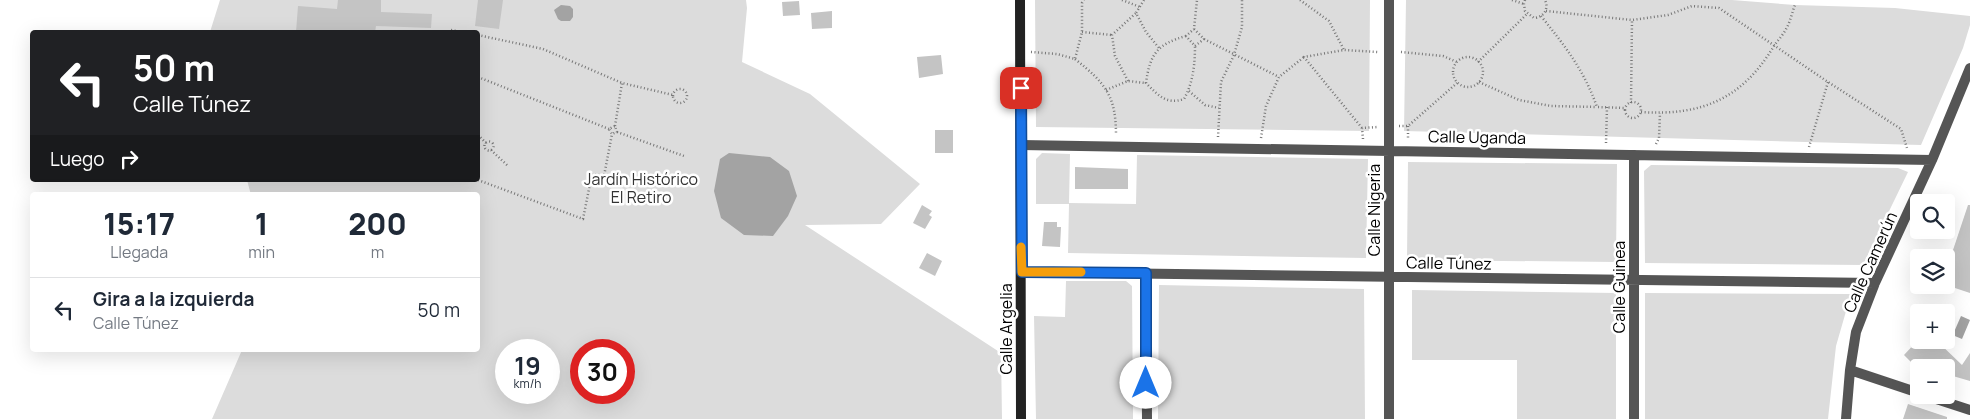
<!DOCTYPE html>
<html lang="es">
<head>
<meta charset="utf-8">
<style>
	body { margin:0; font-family:Manrope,sans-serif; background:#f2f2f3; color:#1f2937; height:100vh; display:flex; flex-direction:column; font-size:19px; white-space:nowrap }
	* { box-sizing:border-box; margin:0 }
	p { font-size:16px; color:#747a83 }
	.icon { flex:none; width:28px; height:28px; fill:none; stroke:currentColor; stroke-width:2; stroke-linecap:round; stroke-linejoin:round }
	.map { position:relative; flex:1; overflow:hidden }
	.drawer { position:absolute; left:30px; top:192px; width:450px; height:160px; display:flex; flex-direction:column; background:#fff; border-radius:5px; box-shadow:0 5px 20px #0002 }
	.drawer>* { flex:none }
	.top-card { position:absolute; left:30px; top:30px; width:450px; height:152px; border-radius:5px; box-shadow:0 5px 20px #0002; background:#202124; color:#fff; overflow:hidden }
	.controls { position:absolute; left:1910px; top:194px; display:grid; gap:10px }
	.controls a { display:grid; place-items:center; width:45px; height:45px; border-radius:5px; background:#fff; box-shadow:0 5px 20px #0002; font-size:25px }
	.speed { position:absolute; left:495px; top:339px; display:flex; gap:10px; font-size:25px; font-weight:700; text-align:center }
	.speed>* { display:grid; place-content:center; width:65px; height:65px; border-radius:50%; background:#fff; box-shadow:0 5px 20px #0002; line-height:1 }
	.speed small { font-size:12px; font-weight:400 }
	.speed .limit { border:8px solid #d22; background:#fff; color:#111 }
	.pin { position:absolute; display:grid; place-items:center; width:42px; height:42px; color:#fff; margin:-21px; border-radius:10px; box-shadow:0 2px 8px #0006 }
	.me { position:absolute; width:55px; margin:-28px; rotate:0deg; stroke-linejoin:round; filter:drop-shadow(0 0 4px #0008) }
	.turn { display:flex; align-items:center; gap:18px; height:105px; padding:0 20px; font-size:22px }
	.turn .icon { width:65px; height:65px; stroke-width:2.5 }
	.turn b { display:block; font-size:35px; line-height:42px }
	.then { display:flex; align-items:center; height:48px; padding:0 20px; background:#0003; gap:10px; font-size:19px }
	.eta { display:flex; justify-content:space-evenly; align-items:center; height:85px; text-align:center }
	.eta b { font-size:30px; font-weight:800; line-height:35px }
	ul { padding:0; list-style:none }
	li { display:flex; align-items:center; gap:15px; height:65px; padding:0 20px; border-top:1px solid #e0e1e3 }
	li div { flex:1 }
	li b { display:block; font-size:19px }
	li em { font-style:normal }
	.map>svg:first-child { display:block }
	.green { fill:#dcdcdc; fill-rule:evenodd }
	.water { fill:#a3a3a3 }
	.building { fill:#c4c4c4 }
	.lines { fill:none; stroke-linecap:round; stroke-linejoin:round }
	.path { stroke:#777; stroke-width:2.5; stroke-dasharray:1 2.5; stroke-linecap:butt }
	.street { stroke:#555; stroke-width:10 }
	.secondary { stroke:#222; stroke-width:10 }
	.route-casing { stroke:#114b97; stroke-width:12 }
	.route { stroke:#1a73e8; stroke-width:9 }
	.slow { stroke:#f59e0b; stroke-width:9 }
	.labels { text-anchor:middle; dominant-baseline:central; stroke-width:5; stroke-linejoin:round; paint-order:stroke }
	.street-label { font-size:16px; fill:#000; stroke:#fff }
	.park-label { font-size:16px; fill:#333; stroke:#fff }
</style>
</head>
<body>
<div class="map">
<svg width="1970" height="419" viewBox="0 0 1970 419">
	<rect width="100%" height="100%" fill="#fff"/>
	<path class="green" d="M220,0H746L747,8L742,62L810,94L920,184L881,224L805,225L1001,353L1002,419H212L242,350H478V195H251L247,180H478V32H210ZM506,350H549V392H506ZM581,350H624V392H581Z
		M1035,0H1370L1369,131L1036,127Z
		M1406,0H1732L1795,5L1895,8L1970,16V25L1963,48L1921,145L1404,131Z
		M1042,153L1070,154L1069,203L1136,204L1137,155L1368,159L1366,258L1068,253L1069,204H1036V159Z
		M1408,162L1617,164L1616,262L1407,260Z
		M1651,165L1898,168L1908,172L1863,265L1645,263L1644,171Z
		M1066,281H1126L1132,286L1133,419H1036L1034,316L1065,317Z
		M1159,285L1364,289L1365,419H1158Z
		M1412,290L1616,293V419H1517V360H1412Z
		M1645,293L1851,294L1836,346L1828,419H1645Z"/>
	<path class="water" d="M561,5L570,6L573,9V17L570,21H561L558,19L554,10Z
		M729,153L770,157L789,171L797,196L788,216L773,236L744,235L721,218L714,191L720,159Z
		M1961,316L1970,320L1962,339L1950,334L1951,331L1954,332Z"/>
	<path class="building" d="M338,0H381V12L432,14L431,28L376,26L375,32H296L298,6L337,9Z
		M478,0H503L499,29L475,26Z
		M799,1L800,15L783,16L782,2Z
		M832,11V28L812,29L811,13Z
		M941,55L943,74L919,78L917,57Z
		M935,130H953V153H935Z
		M1075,167L1128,169V189H1075Z
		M922,205L932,211L929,215L932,217L925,229L913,223Z
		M1968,205H1970V293L1952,287L1946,279V271Z
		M1044,222H1057V227H1061L1060,247L1042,246Z
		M927,253L942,261L935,276L919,268Z
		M1918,340H1936L1962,365L1970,353V381L1946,374V368H1917L1904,355Z
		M1908,404L1947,417V419H1903Z"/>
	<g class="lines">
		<path class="path" d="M1122,0L1140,7
			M1144,0L1136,13L1146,32L1159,48
			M1300,0L1329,21L1344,50
			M1512,0L1524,4
			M1525,0L1524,4L1525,11L1534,18C1544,17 1549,9 1545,0
			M1546,11L1632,20L1668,15L1692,6L1719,8L1828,82L1901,129L1907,148
			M1541,16C1565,46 1584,70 1597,107L1625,108
			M1194,29L1204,39L1195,46L1186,36L1194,29L1197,0
			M451,30L462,32
			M1082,32L1112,35
			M478,35L543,49L622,83L673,95
			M1186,36C1158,44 1150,53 1146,83C1158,95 1166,105 1184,99C1193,83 1195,64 1195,46
			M1204,39L1279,77
			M1031,52L1057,54L1075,59L1082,32V3L1084,0
			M1401,52L1443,56L1457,62
			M1453 72a15 15 0 1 1 30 0a15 15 0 1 1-30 0Z
			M1075,59C1105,83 1116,95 1116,135
			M1478,62L1527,14
			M478,77L609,129
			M1128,81L1115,56L1112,35L1136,13
			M1479,82L1519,100L1551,106L1597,107
			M673 96a7 7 0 1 1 14 0a7 7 0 1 1-14 0Z
			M1106,90L1128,81L1145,83
			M1189,91L1205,105L1219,108
			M1625 110a8 8 0 1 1 16 0a8 8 0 1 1-16 0Z
			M1631,103L1632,20
			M1641,112C1702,116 1742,99 1774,46C1778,40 1784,34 1787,27C1791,20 1792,12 1795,5
			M615,126L622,83
			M1399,126H1408L1457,83
			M1408,126V140
			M1362,128L1304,57L1344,50L1378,52
			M617,132L684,156
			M478,135L486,143
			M1218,137L1221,82L1234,55L1242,27V0
			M1261,138L1266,106L1279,77L1304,57
			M1363,139L1362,128L1378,127
			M484.5 146a4.5 4.5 0 1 1 9 0a4.5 4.5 0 1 1-9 0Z
			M1606,143L1607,107
			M1656,144L1659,138L1660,113
			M1809,147L1828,82
			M491,150L508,166
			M478,180L583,219L592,174L604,176L612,134L609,129L615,126L617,132L612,134"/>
		<path class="street" d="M1389,0V419
			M1021,145L1932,160
			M1634,155V419
			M1022,272L1875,283
			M1146,273L1147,419
			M1850,370L1919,393
			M1924,395L1970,410
			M1846,419L1850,370L1856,332L1875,283L1932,160L1970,68"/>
		<path class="secondary" d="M1020,0L1021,419"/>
	</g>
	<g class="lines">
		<defs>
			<path id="route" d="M1021,88L1022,272L1146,273V383"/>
		</defs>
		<use href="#route" class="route-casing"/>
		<use href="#route" class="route"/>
		<path class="slow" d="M1021,247L1022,272H1081"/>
	</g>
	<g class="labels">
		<g class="street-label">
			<text transform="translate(1477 137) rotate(1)">Calle Uganda</text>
			<text transform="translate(1374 210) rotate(-90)">Calle Nigeria</text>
			<text transform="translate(1870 262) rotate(-66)">Calle Camerún</text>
			<text transform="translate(1449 263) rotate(1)">Calle Túnez</text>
			<text transform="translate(1619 287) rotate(-90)">Calle Guinea</text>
			<text transform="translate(1006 329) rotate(-90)">Calle Argelia</text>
		</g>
		<g class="park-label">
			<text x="641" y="179">Jardín Histórico<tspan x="641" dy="18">El Retiro</tspan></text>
		</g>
	</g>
</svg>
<div class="controls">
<a><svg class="icon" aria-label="search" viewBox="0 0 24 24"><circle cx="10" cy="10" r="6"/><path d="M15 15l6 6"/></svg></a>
<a><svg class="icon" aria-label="layers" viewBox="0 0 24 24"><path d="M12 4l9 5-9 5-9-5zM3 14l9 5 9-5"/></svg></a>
<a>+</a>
<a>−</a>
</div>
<div class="speed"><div>19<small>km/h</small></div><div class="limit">30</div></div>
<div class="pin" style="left:1021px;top:88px;background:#d93025"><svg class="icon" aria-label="arrive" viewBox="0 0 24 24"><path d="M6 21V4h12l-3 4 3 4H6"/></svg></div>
<svg class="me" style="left:1146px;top:383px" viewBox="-20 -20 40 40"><circle r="19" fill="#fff"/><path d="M0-13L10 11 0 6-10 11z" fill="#1a73e8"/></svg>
<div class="top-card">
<div class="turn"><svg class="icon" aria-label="left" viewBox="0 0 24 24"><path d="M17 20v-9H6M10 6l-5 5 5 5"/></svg><div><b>50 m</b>Calle Túnez</div></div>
<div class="then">Luego<svg class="icon" aria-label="right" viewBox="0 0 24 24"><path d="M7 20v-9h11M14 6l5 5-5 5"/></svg></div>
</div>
<section class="drawer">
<div class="eta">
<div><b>15:17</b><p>Llegada</p></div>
<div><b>1</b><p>min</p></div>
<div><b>200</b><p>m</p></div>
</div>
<ul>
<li><svg class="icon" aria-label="left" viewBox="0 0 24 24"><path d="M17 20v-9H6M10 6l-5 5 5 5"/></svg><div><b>Gira a la izquierda</b><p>Calle Túnez</p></div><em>50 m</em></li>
</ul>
</section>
</div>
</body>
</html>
